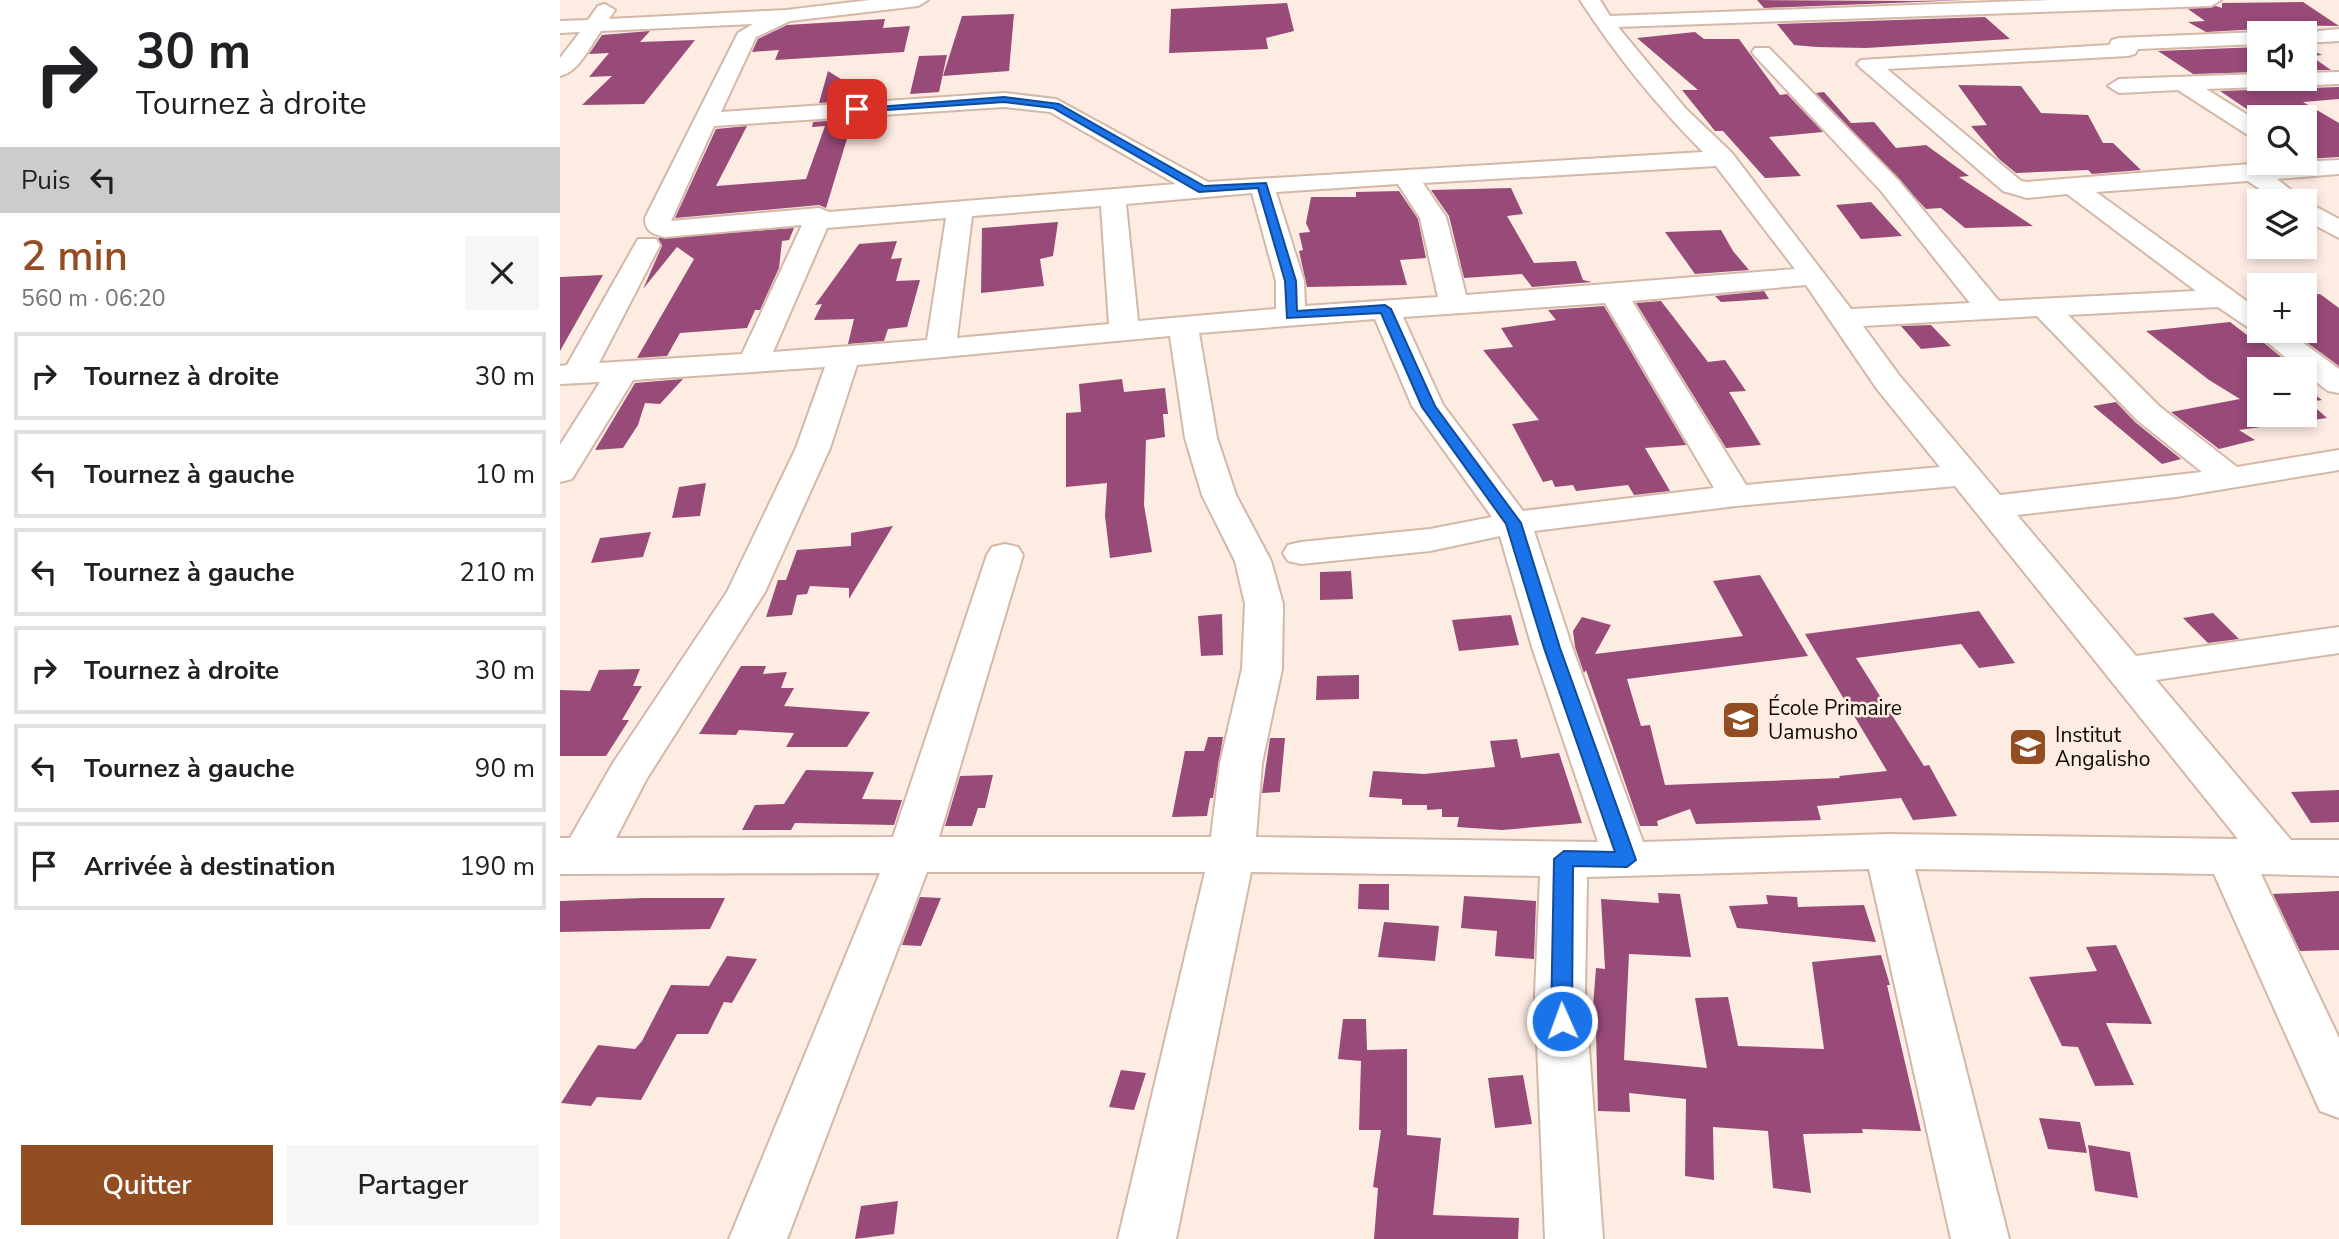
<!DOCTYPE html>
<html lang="fr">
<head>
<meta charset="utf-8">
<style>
	body { margin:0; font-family:"Nunito Sans",sans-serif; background:#f6f6f6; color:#202124; height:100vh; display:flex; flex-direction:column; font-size:26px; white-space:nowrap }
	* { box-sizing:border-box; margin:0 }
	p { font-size:23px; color:#757577 }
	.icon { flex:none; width:38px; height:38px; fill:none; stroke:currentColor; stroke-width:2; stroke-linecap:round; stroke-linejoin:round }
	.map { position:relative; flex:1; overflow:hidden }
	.panel { display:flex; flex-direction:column; background:#fff; width:560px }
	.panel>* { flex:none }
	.top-card { background:#fff; color:#202124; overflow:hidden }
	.tools { position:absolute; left:1687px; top:21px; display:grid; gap:14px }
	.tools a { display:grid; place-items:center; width:70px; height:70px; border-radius:0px; background:#fff; box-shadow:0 4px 10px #0003; font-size:35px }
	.pin { position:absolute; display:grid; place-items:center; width:60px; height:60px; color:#fff; margin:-30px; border-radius:14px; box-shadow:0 4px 10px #0006 }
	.me { position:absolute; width:77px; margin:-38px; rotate:358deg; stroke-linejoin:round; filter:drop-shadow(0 0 5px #0008) }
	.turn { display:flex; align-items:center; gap:24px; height:147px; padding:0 21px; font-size:32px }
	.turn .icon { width:91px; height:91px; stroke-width:2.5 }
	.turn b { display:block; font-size:49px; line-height:60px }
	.then { display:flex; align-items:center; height:66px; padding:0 21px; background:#0003; gap:14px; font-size:26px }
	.round { display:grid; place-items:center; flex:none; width:74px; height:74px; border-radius:0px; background:#f6f6f6 }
	.summary { display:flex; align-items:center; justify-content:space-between; height:119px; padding:0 21px }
	h1 { font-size:42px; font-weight:600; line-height:52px; color:#924d22 }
	.cta { display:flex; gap:14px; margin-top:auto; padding:14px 21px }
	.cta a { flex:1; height:80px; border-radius:0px; background:#924d22; color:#fff; font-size:28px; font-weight:600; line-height:80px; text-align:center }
	.cta a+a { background:#f6f6f6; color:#202124 }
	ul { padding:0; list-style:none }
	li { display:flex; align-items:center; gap:21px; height:88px; margin:0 14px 10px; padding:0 7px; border:4px solid #e0e0e0; border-radius:0px }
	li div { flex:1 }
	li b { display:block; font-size:26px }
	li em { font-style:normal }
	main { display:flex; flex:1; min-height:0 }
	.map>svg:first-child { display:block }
	.building { fill:#984a78 }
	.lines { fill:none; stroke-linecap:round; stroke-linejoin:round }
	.minor-casing { stroke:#d3b8a8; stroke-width:4 }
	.minor { fill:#fff; fill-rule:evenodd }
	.route { fill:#1a73e8; stroke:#114b97; stroke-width:2 }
	.labels { text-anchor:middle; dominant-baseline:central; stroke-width:5; stroke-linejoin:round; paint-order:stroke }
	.poi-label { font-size:21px; fill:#130a06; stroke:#fdece2; text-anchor:start }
</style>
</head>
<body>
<main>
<section class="panel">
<div class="top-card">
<div class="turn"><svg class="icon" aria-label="right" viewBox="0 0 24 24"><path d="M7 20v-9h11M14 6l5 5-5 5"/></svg><div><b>30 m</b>Tournez à droite</div></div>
<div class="then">Puis<svg class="icon" aria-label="left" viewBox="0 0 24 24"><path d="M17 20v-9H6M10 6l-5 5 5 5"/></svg></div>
</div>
<div class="summary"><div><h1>2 min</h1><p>560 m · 06:20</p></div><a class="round"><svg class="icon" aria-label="close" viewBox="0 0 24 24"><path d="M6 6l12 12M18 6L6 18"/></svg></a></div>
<ul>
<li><svg class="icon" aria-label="right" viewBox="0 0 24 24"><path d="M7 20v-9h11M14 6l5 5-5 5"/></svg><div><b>Tournez à droite</b></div><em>30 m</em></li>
<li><svg class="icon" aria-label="left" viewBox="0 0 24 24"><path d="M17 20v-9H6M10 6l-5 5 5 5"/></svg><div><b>Tournez à gauche</b></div><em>10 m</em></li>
<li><svg class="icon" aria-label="left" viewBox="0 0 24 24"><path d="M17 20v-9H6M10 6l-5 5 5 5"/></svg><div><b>Tournez à gauche</b></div><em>210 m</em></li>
<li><svg class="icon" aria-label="right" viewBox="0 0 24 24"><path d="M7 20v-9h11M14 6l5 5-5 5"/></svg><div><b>Tournez à droite</b></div><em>30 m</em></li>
<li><svg class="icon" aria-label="left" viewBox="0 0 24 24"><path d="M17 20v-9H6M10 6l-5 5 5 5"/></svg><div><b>Tournez à gauche</b></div><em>90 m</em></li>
<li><svg class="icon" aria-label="arrive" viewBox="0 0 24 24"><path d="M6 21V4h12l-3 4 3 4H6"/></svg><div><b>Arrivée à destination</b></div><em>190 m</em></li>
</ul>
<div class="cta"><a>Quitter</a><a>Partager</a></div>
</section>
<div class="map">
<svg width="1779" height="1239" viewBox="0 0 1779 1239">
	<rect width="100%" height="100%" fill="#fdece2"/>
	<path class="building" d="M1197,0L1353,1L1407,0L1204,8Z
		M1743,2L1779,26L1698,25L1716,33H1707L1699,29L1646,32L1628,22L1645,21L1628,9L1656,6L1662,8V3Z
		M727,3L734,31L706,38L708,49L609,53L611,9Z
		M454,14L449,71L383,76L402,16Z
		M1425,17L1450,39L1306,48L1256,47L1234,45L1217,24Z
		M325,19L323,28L350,26L344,52L215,60L219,50L192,52L198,39L227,25Z
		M90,31L80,42L135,40L84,104L22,105L52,76L29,77L49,53L29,54L42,35Z
		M1135,32L1144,39H1179L1220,95L1227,94L1263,132L1209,137L1241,176L1205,178L1163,131H1155L1122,90H1138L1077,38Z
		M1699,47V72L1633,74L1598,51Z
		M1745,47L1762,55L1751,56L1771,70H1745Z
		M387,55L379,92L350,94L359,56Z
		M268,71L302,92L299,100L259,103Z
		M1398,85L1461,86L1481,113L1528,115L1543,143H1553L1581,170L1532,174L1528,170L1456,173L1439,159L1411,126L1427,125Z
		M1779,87V99L1743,102L1779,123V157L1745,159V117L1694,114L1660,91Z
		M1264,92L1291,123L1314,122L1336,148L1366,145L1409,176L1399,177L1473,226L1405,228L1381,208L1366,209L1256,93Z
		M293,119L266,208L259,205L115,218L156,129L187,126L156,186L246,179L265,126L252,127L253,122Z
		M951,188L963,214L947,216L974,263L1016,261L1023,280L1032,282L972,287L962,274L904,278L889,216L871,190Z
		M839,191L858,219L866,258L840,260L847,285L747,287L739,251L743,250L739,233L750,232L746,223L751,197H796V192Z
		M1311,202L1342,236L1301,239L1276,205Z
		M498,222L493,256L480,259L484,286L421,293L422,228Z
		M234,228L229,240L222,241L219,268L200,310H195L187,328L120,333L107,356L77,358L134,259L117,247L83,289L102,246L98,238Z
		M1161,230L1173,251L1189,270L1135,274L1105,232Z
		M337,241L331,259L342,258L336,281L360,280L347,327L328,329L324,341L288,344L294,319L254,320L262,304L255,305L299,244Z
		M43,275L0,351V277Z
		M1204,291L1209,299L1161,302L1155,296Z
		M1760,294L1779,308V366L1738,336L1745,335V295Z
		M1101,301L1148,362L1165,360L1186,391L1169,392L1201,445L1166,448L1076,303Z
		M1044,306L1126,445L1085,448L1110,491L1074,495L1068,485L1016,491L1013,485L995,487L992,480L983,482L952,424L979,420L923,350L953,347L941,328L996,320L988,310Z
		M1670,322L1691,338H1698L1736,369H1699V415H1745V388L1762,400L1749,402L1767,418L1679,430L1695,440L1659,449L1611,412L1680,399L1649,380L1586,331Z
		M1371,325L1391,346L1361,349L1341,326Z
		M123,379L100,404L85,403L78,425L63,448L35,450L75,383Z
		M562,379L564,392L605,388L608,414H603L605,437L586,440L584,505L592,552L550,558L545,516L547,483L506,487V413L521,412L519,384Z
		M1556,402L1575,422L1621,459L1602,464L1533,406Z
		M146,483L140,516L112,518L119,487Z
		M333,526L289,599V588L250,586L247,594L237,595L232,615L206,617L218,580H226L237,550L291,546V533Z
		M91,532L83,557L31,563L40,538Z
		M791,571L793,599L760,600V572Z
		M1200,575L1248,656L1067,679L1081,726L1090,725L1105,785L1280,778L1279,776L1327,771L1245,634L1419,611L1455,663L1419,668L1401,644L1296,658L1364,766L1369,765L1397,816L1353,820L1341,798L1257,806L1261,820L1136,824L1130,809L1097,821L1098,826H1080L1026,670L1024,673L1015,647L1013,631L1022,617L1051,625L1035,654L1183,636L1153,581Z
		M1653,613L1679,639L1648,643L1623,618Z
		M662,614L663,655L641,656L638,616Z
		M951,615L959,645L899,651L892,620Z
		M181,666H206L203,674L227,672L221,688H234L224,706L310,712L287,747H226L234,733L179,730L176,735L139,734Z
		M80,669L73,686H82L62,720H69L46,756H0V690L30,691L39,670Z
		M799,675V699L756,700L757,676Z
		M648,737H663L653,798H650L647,816L612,817L625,751H644Z
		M710,738H725L720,792L702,793Z
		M957,739L961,758L999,753L1022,823L942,830L897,827L899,817H882V809L867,810V805H842V799L809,797L813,771L864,774L935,767L930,741Z
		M246,770L314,772L302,799L342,800L334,825L235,823L231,830H182L195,805L224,804Z
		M433,775L425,808H418L412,826H385L400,776Z
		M1779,790V822L1751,823L1731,792Z
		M799,884H829V910L798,909Z
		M1779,891V950L1740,951L1713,894Z
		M1098,893L1120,894L1131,957L1069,954L1064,1060L1147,1068L1135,998L1168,997L1178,1046L1264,1049L1252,962L1321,955L1330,985H1327L1361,1131L1302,1129L1303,1133L1243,1134L1251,1193L1213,1188L1208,1131L1153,1127L1154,1180L1125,1176L1126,1099L1069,1093L1070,1112L1038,1111L1036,1032H1031L1036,968L1045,969L1041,899L1099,903Z
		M1206,895L1237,897L1238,907L1304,905L1316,942L1177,928L1169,906L1208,904Z
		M904,896L976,901L974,959L935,956L937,931L901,928Z
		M360,897L381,898L361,946L342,945Z
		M84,898H165L150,929L0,932V901Z
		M824,922L879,926L875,961L818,957Z
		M1556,945L1592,1024L1546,1023L1574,1085L1535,1086L1518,1047L1502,1046L1469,977L1537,971L1526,947Z
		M167,956L197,959L172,1003L164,1002L148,1034H117L81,1100L37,1097L31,1106L1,1103L38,1045L75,1049L82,1041L111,985L149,986Z
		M783,1019H806L807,1050L847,1049V1135L881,1138L873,1215L959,1218L958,1239H814L818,1188L813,1187L821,1130H799L801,1061L778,1059Z
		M561,1070L586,1073L574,1110L549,1107Z
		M963,1075L972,1124L935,1128L928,1078Z
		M1479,1118L1520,1122L1527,1153L1488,1149Z
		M1528,1145L1570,1152L1578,1198L1535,1191Z
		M338,1201L334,1234L295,1239L301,1206Z"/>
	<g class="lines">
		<defs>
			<path id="minor" d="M310,0H368L358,6L230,21L196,37L161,112L444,93L496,99L648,182L1143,152C1096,105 1055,54 1020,0H1040L1050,16L1491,0H1661L1651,6L1058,27L1126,109L1172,153L1291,309L1410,303L1321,191L1195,56L1192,52L1195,48H1209L1339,181L1439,301L1636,291L1507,194L1467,198L1443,191L1301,68L1297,64L1301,60L1549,45L1552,40L1559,38L1699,32L1704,33H1699V44L1578,49L1575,54L1568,56L1327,69L1461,181L1467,182L1690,164L1779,160V174L1717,179L1745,201L1779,219V238L1745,220V201H1717L1688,181L1536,192L1699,310V331H1727L1779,369V393L1768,391L1745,373V369H1740L1695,332L1658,307L1508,315L1599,406L1677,467L1779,450V470L1616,497L1457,515L1576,656L1779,627V653L1596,680L1731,840H1779V876L1701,874L1779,1038V1118L1760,1111L1654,874L1355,869L1449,1239H1391L1309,869L1027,877L1025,994L1043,1239H985L975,994L980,876L691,872L616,1239H558L645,872H367L227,1239H169L320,873L0,874V838H10L53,763L167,592L236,448L265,367L73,380L12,479L0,482V445L40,382L0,384V366L7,365L78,239H96L100,245L39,363L182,354L242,225L105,237C93,234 85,232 85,218L178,33L193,24L41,31C30,46 19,72 0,76V58L20,32L0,33V21L28,20L38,6L45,4L55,10L49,19L226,10ZM444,107L490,112L616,184L269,212L259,208L111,221L154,126ZM1156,166L1235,269L906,295L886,217L863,183ZM838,184L860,218L878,297L745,306L744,281L716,192ZM692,193L716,281V309L578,321L566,204ZM541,206L549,324L397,338L412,216ZM386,218L367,340L213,352L267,228ZM1246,285L1317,389L1380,467L1186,485L1072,301ZM1045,303L1154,488L963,511L883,405L843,317ZM1477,316L1577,420L1642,472L1440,495L1339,375L1303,326ZM815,319L852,406L932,517L870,529L741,542L728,545L723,553L728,561L741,564L870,551L940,536L972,647L1038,842L696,837L702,763L722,669L723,604L711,561L676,495L657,438L639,333ZM610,336L625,438L642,495L675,561L685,604L682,669L660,763L651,837H379L463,555L458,547L445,544L432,547L427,555L333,837L56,838L86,780L205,592L270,448L297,365ZM1395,486L1678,839L1328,834L1083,842L1012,647L974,531L1176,506Z
				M1779,29V41L1745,43V33H1737Z
				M1779,72V84L1646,89L1699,122V139L1691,137L1618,90L1559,93L1548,86L1559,79L1699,74V79H1745V73Z"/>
		</defs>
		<use href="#minor" class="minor-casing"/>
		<use href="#minor" class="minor"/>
	</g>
	<path class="route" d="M444,97L499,104L644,186L706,183L736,281L737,311L825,305L831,309L875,406L961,523L1000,648L1076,860L1067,867L1013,866L1012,1021L1009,1027L1002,1030L994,1027L991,1021L994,859L1004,851L1055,852L984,648L946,524L862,407L821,313L727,318L725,281L698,188L639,192L493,108L444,102L297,112L292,109Z"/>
	<defs>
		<symbol id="school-square" viewBox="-11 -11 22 22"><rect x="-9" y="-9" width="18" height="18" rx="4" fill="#924d22" stroke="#fdece2"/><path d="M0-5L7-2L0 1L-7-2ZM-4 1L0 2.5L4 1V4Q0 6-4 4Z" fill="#fff"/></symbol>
	</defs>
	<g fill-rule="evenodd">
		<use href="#school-square" x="1159" y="698" width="44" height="44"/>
		<use href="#school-square" x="1446" y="725" width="44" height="44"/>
	</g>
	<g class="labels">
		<g class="poi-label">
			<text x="1208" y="708">École Primaire<tspan x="1208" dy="24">Uamusho</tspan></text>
			<text x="1495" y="735">Institut<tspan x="1495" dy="24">Angalisho</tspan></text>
		</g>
	</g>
</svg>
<div class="tools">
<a><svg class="icon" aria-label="sound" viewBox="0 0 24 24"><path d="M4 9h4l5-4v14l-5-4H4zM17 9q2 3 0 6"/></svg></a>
<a><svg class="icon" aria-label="search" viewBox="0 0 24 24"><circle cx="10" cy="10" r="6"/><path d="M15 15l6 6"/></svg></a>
<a><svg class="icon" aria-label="layers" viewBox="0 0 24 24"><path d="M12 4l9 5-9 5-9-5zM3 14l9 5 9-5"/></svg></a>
<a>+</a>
<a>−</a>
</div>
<div class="pin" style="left:297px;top:109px;background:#d93025"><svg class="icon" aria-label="arrive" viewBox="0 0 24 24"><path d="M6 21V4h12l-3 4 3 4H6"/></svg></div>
<svg class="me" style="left:1002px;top:1021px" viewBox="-20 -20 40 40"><circle r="17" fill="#1a73e8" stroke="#fff" stroke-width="3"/><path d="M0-11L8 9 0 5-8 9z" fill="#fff"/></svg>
</div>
</main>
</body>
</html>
